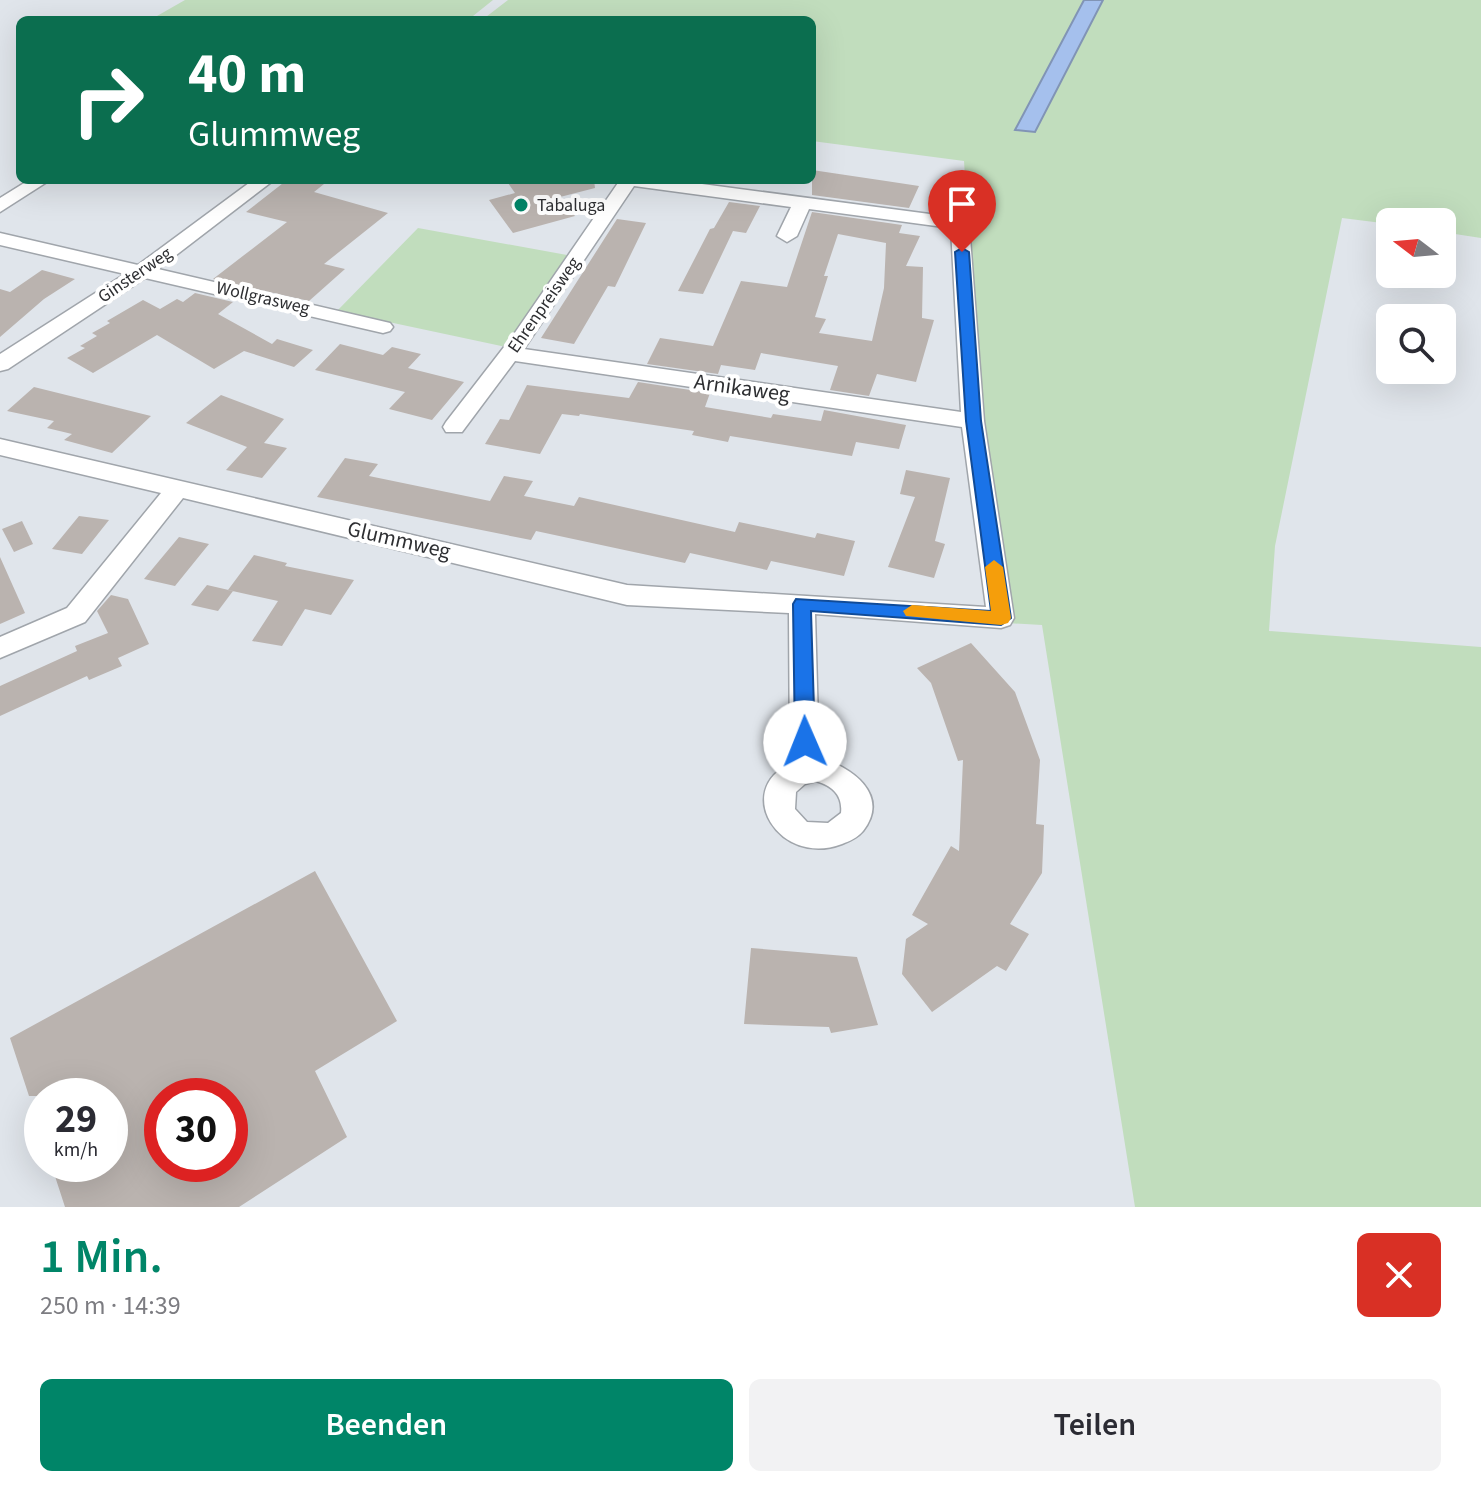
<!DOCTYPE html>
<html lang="de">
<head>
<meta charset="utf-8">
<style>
	body { margin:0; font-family:"Source Sans 3",sans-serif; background:#f2f2f3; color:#2b2b33; height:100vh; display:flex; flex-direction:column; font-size:30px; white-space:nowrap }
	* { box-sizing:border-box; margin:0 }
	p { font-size:26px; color:#7c7c81 }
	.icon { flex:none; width:44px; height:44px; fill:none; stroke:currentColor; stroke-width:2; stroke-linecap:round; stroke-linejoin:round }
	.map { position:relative; height:1207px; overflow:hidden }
	.drawer { display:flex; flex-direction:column; background:#fff; flex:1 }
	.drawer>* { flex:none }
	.top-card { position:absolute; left:16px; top:16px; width:800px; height:168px; border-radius:12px; box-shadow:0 8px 32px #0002; background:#0b6e4f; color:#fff; overflow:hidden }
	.needle { width:52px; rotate:286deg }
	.controls { position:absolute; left:1376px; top:208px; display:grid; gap:16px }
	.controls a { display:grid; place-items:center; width:80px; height:80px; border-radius:12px; background:#fff; box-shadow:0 8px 32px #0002; font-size:40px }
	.speed { position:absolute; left:24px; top:1078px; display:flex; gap:16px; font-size:40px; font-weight:700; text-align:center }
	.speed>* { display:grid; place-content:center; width:104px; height:104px; border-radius:50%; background:#fff; box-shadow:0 8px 32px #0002; line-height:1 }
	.speed small { font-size:20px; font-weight:400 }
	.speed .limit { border:12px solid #d22; background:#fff; color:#111 }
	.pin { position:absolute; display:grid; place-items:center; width:68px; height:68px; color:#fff; margin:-82px -34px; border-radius:50% 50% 50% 0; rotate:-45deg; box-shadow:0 0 8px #0007 }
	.pin .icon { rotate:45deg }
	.me { position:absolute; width:88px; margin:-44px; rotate:359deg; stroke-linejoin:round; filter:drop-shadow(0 0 6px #0008) }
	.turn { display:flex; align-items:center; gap:28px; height:168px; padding:0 40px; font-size:36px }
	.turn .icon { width:104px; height:104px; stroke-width:2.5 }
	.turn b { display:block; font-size:56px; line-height:68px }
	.round { display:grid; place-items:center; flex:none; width:84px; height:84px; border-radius:12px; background:#f2f2f3 }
	.overview { display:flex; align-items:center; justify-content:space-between; height:136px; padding:0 40px }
	h1 { font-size:48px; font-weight:600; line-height:60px; color:#008568 }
	.button { display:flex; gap:16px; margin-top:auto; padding:16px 40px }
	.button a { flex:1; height:92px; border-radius:12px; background:#008568; color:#fff; font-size:32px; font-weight:600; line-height:92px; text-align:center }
	.button a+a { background:#f2f2f3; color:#2b2b33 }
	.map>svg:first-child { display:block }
	.green { fill:#c1ddbd }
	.water { fill:#a5c0ed; stroke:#8194b5; stroke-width:2 }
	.building { fill:#bab3af; fill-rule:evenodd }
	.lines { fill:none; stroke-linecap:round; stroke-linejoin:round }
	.minor-casing { stroke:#a0a5ab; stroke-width:3 }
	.minor { fill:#fff; fill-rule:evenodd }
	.route { fill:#1a73e8; stroke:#114b97; stroke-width:2 }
	.slow { fill:#f59e0b }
	.poi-dot { fill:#008568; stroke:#fff; stroke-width:3 }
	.labels { text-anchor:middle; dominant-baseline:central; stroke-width:8; stroke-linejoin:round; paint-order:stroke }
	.far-poi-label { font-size:18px; fill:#2e2f32; stroke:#fff; text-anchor:start }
	.far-street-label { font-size:18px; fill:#2e2f32; stroke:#fff }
	.street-label { font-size:22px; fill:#2e2f32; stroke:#fff }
</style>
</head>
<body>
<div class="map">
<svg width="1481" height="1207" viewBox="0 0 1481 1207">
	<rect width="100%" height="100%" fill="#e0e5eb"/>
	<path class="green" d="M185,0H493L468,20H150Z
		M508,0H1084L1015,130L1034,132L1103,0H1481V238L1442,232V222H1390V224L1342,218L1275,546L1269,631L1481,647V1207H1135L1042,625L1007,623L980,420L964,161L812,141V20H482Z
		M418,228L567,255L506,347L337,311Z"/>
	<path class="water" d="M1084,0H1103L1035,132L1015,130Z"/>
	<path class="building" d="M812,170L886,181L919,186L909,208L812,195Z
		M287,180H329L314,192L388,213L324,264L345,269L309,301L213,279L287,222L246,212Z
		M506,180H594L595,188L560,197L575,216L513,233L489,200L515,193Z
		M729,202L760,206L746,233L733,231L703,294L678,291L710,229L714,228Z
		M812,212L902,225L899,233L920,236L906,266L923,267L922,318L934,320L916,382L877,374L869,396L830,390L838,366L761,353L755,370L721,365L718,374L647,364L660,338L713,346L741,281L787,287ZM838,234L886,243L884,288L872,341L819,333L826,319L815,317L828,276H824Z
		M617,219L646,223L615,287L608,286L574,344L541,338Z
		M42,270L75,279L44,299L0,337V289L10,292Z
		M195,293L233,302L218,314L272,344L277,339L313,350L294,367L244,351L214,369L157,335L93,373L67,358L85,348L80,346L97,336L92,333L110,323L107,321L143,300L160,309L177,299L183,302Z
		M340,344L383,355L392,347L421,354L408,368L464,382L432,420L389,409L405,392L315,370Z
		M638,382L710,393L705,407L771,418L773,414L821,421L824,410L906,425L899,449L856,442L852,456L730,436L728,442L692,435L694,431L580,414L579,416L562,414L540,454L485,444L500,419L509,420L527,385L629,398Z
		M34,387L151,416L112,453L64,440L72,434L47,428L54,421L7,411Z
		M221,395L284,419L264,443L287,448L262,478L226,470L247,447L186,423Z
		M345,458L378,464L369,476L490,501L504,476L533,481L524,496L574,506L579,497L735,532L739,522L815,538L817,533L855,541L844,576L771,561L767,570L690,553L685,563L536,531L531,540L317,497Z
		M906,470L950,478L935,541L945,544L934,578L888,567L915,497L900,494Z
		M79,516L109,520L82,554L52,549Z
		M22,521L33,544L14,552L2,529Z
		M179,537L209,544L175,586L144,579Z
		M254,555L287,563L285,566L354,580L331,615L305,609L282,646L252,641L278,601L228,590Z
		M0,557L25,613L0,624Z
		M207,585L233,591L218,611L191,605Z
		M111,595L128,599L149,644L118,658L122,666L89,680L87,676L0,716V686L77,651L75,646L108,633L97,611Z
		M971,643L1015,692L1040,760L1036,824L1044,825L1042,873L1010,924L1029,934L1006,971L997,966L932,1012L902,974L906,939L928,924L912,915L951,846L959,851L963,760L958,761L931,683L917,668Z
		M315,871L397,1021L315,1071L347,1137L239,1207H65L51,1164H110V1096H29L10,1038ZM162,1096H230V1164H162Z
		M751,948L857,957L878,1025L831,1033L829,1027L744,1024Z"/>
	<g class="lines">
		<defs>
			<path id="minor" d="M29,180H50L0,212V198Z
				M253,180H274L158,269L390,323L393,327L390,331L383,333L145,278L8,369L0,371V354L125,274L0,245V233L138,265Z
				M620,180H672L960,218L969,224L984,421L1014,618L1010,625L1001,628L815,614L819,758C851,766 891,795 863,831C857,838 850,841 842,844C779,868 733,790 790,764L789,613L627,605L183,498L85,622L0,658V637L67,608L161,493L0,455V439L627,585L986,607L962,427L515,361L462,432H446L443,427L446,422L514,334ZM634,186L791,207L777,236L787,242L797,236L809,209L951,228L961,412L524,349ZM816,781C833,786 843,796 841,813L828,823L807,822L795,809L796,792L805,784Z"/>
		</defs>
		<use href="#minor" class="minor-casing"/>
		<use href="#minor" class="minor"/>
	</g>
	<path class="route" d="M962,248L969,252L981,421L1011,618L1001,625L811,611L815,742L812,748L805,751L798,748L795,742L793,604L796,599L991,611L966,421L955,252Z"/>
	<path class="slow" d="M994,560L1003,567L1011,618L1008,623L1001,625L906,616L903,611L912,605L991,611L985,567Z"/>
	<circle class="poi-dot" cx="521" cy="205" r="8"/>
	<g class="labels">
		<g class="far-poi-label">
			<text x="537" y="205">Tabaluga</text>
		</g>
		<g class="far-street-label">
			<text transform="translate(135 275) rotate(-34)">Ginsterweg</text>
			<text transform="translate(263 298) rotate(13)">Wollgrasweg</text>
			<text transform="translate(544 305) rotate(-55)">Ehrenpreisweg</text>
		</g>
		<g class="street-label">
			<text transform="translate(742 388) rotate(8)">Arnikaweg</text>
			<text transform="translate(399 540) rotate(13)">Glummweg</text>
		</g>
	</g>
</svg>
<div class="controls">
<a><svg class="needle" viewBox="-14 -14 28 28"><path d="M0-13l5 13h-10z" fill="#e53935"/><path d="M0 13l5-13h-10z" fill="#7c7c81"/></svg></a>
<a><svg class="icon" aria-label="search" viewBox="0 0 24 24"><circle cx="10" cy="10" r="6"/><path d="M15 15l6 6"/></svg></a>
</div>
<div class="speed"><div>29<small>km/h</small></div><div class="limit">30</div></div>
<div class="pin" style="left:962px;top:252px;background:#d93025"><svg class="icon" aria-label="arrive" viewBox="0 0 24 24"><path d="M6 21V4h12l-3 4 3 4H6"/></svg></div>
<svg class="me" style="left:805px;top:742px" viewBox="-20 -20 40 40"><circle r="19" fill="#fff"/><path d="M0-13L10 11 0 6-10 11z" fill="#1a73e8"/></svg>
<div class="top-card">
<div class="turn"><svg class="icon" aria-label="right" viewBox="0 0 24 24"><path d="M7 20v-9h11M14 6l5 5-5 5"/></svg><div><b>40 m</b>Glummweg</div></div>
</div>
</div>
<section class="drawer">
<div class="overview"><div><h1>1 Min.</h1><p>250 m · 14:39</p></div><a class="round" style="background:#d93025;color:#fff"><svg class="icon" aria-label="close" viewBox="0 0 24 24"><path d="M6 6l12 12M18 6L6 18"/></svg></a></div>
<div class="button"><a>Beenden</a><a>Teilen</a></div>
</section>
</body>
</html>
